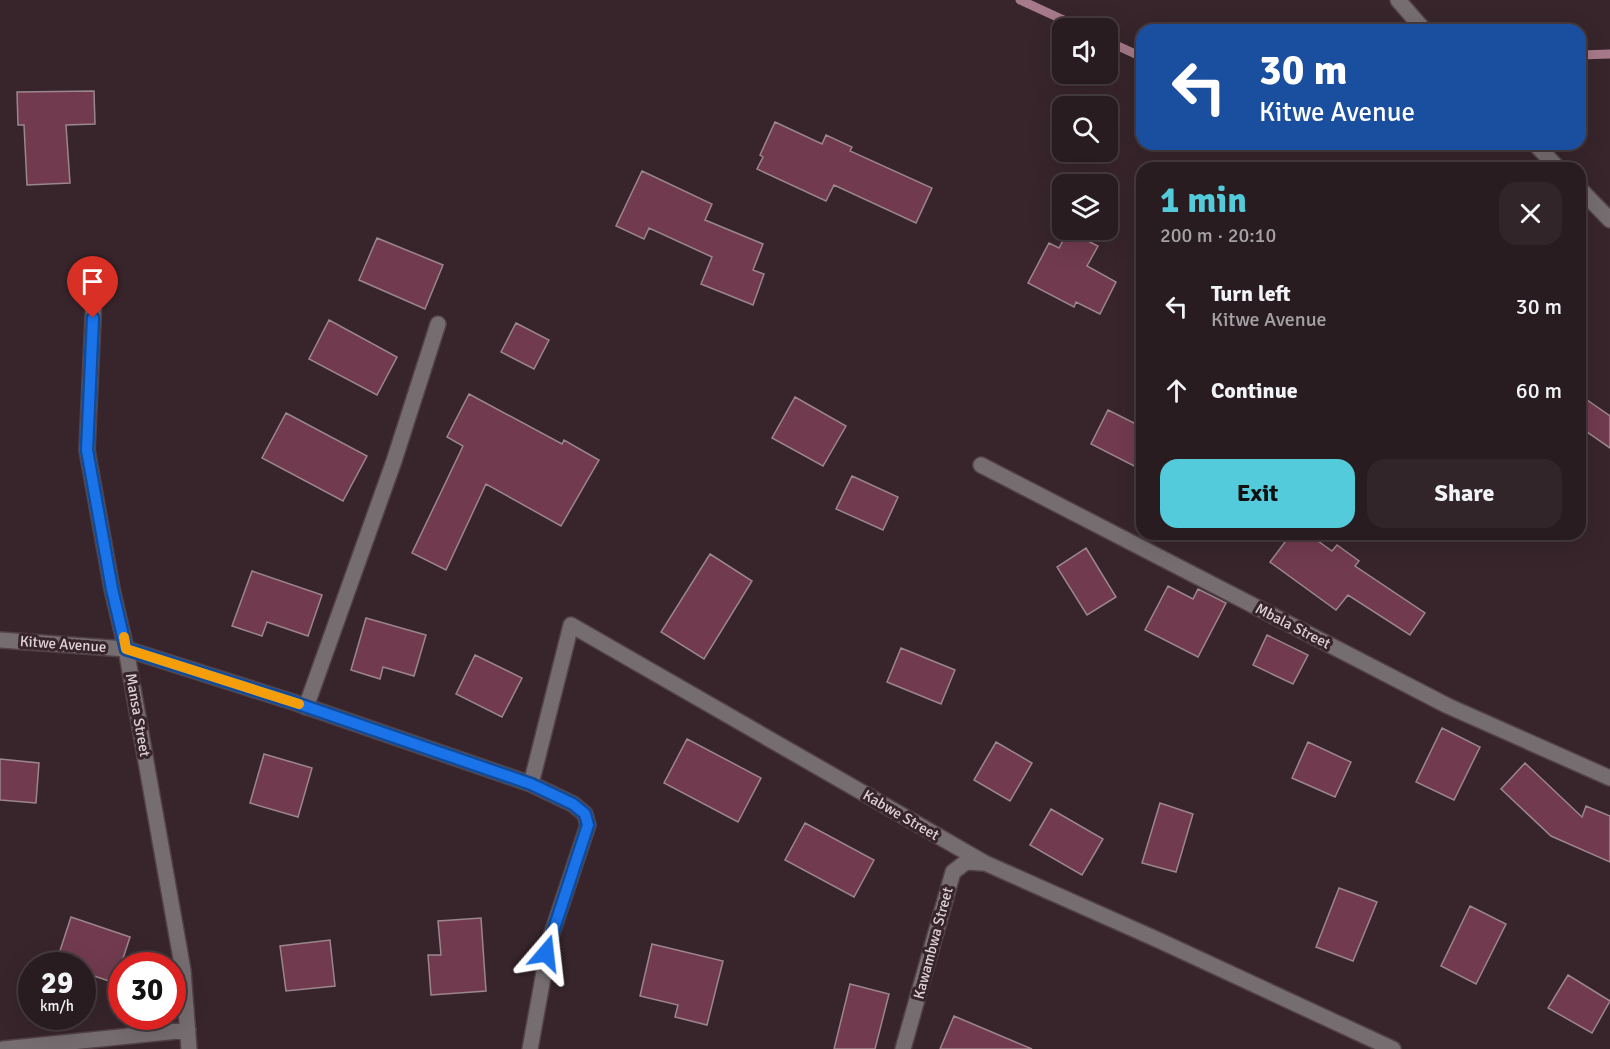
<!DOCTYPE html>
<html lang="en">
<head>
<meta charset="utf-8">
<style>
	body { margin:0; font-family:Signika,sans-serif; background:#312529; color:#f1f3f6; height:100vh; display:flex; flex-direction:column; font-size:22px; white-space:nowrap }
	* { box-sizing:border-box; margin:0 }
	p { font-size:20px; color:#a5a1a5 }
	.icon { flex:none; width:33px; height:33px; fill:none; stroke:currentColor; stroke-width:2; stroke-linecap:round; stroke-linejoin:round }
	.map { position:relative; flex:1; overflow:hidden }
	.side { position:absolute; left:1136px; top:162px; width:450px; height:378px; display:flex; flex-direction:column; background:#291c20; border-radius:18px; box-shadow:0 6px 24px #0002,0 0 0 2px #453a3e }
	.side>* { flex:none }
	.banner { position:absolute; left:1136px; top:24px; width:450px; height:126px; border-radius:18px; box-shadow:0 6px 24px #0002,0 0 0 2px #453a3e; background:#1a4fa0; color:#fff; overflow:hidden }
	.tools { position:absolute; left:1052px; top:18px; display:grid; gap:12px }
	.tools a { display:grid; place-items:center; width:66px; height:66px; border-radius:12px; background:#291c20; box-shadow:0 6px 24px #0002,0 0 0 2px #453a3e; font-size:30px }
	.speed { position:absolute; left:18px; top:952px; display:flex; gap:12px; font-size:30px; font-weight:700; text-align:center }
	.speed>* { display:grid; place-content:center; width:78px; height:78px; border-radius:50%; background:#291c20; box-shadow:0 6px 24px #0002,0 0 0 2px #453a3e; line-height:1 }
	.speed small { font-size:15px; font-weight:400 }
	.speed .limit { border:9px solid #d22; background:#fff; color:#111 }
	.pin { position:absolute; display:grid; place-items:center; width:51px; height:51px; color:#fff; margin:-62px -26px; border-radius:50% 50% 50% 0; rotate:-45deg; box-shadow:0 0 6px #0007 }
	.pin .icon { rotate:45deg }
	.me { position:absolute; width:66px; margin:-33px; rotate:17deg; stroke-linejoin:round; filter:drop-shadow(0 0 4px #0008) }
	.turn { display:flex; align-items:center; gap:21px; height:126px; padding:0 24px; font-size:27px }
	.turn .icon { width:78px; height:78px; stroke-width:2.5 }
	.turn b { display:block; font-size:42px; line-height:51px }
	.round { display:grid; place-items:center; flex:none; width:63px; height:63px; border-radius:18px; background:#312529 }
	.headline { display:flex; align-items:center; justify-content:space-between; height:102px; padding:0 24px }
	h1 { font-size:36px; font-weight:700; line-height:45px; color:#53cbda }
	.action { display:flex; gap:12px; margin-top:auto; padding:12px 24px }
	.action a { flex:1; height:69px; border-radius:18px; background:#53cbda; color:#111; font-size:24px; font-weight:700; line-height:69px; text-align:center }
	.action a+a { background:#312529; color:#f1f3f6 }
	ul { padding:0; list-style:none }
	li { display:flex; align-items:center; gap:18px; height:84px; padding:0 24px }
	li div { flex:1 }
	li b { display:block; font-size:22px }
	li em { font-style:normal }
	.map>svg:first-child { display:block }
	.lines { fill:none; stroke-linecap:round; stroke-linejoin:round }
	.stream { stroke:#a67a8a; stroke-width:9 }
	.building { fill:#713a4f; stroke:#9c868d; stroke-width:1.5 }
	.minor-casing { stroke:#524146; stroke-width:18 }
	.minor { stroke:#766d70; stroke-width:15 }
	.route-casing { stroke:#114b97; stroke-width:15 }
	.route { stroke:#1a73e8; stroke-width:10 }
	.slow { stroke:#f59e0b; stroke-width:10 }
	.labels { text-anchor:middle; dominant-baseline:central; stroke-width:6; stroke-linejoin:round; paint-order:stroke }
	.street-label { font-size:15px; fill:#ded2d6; stroke:#37252b }
</style>
</head>
<body>
<div class="map">
<svg width="1610" height="1049" viewBox="0 0 1610 1049">
	<rect width="100%" height="100%" fill="#37252b"/>
	<g class="lines">
		<path class="stream" d="M1020,0L1081,28
			M1107,41L1142,57
			M1580,55L1610,54"/>
	</g>
	<path class="building" d="M94,91L95,124L66,125L70,183L27,185L24,125H18L17,92Z
		M775,122L822,144L826,135L852,147L850,151L932,188L916,223L834,185L826,201L757,169L763,157L760,155Z
		M642,171L712,204L705,220L763,244L753,270L764,274L753,305L701,284L712,257L649,228L644,239L616,226Z
		M1068,231L1098,246L1087,266L1116,282L1100,314L1076,302L1074,307L1028,283L1049,243L1059,248Z
		M377,238L443,265L425,309L359,280Z
		M329,320L397,357L377,395L309,359Z
		M516,323L549,340L534,369L501,352Z
		M469,394L562,444L564,440L599,460L561,526L486,484L446,570L412,553L463,446L447,437Z
		M1580,395L1610,416V448L1580,427Z
		M795,397L846,426L823,466L772,438Z
		M1108,410L1142,427V470L1091,444Z
		M286,413L367,456L343,501L262,458Z
		M852,476L898,497L883,530L836,509Z
		M1291,534H1308L1332,551L1337,545L1359,561L1355,566L1425,613L1410,635L1348,595L1336,610L1270,562Z
		M1086,548L1116,597L1087,615L1057,567Z
		M710,554L752,581L704,659L661,632Z
		M252,571L322,595L308,636L267,622L262,636L232,626Z
		M1168,586L1193,599L1198,589L1226,603L1198,657L1145,630Z
		M366,618L426,635L414,676L383,667L380,679L351,670Z
		M1267,635L1308,655L1293,684L1253,665Z
		M901,648L955,670L941,704L887,682Z
		M475,655L522,678L502,717L456,694Z
		M1442,728L1480,747L1454,800L1416,782Z
		M687,739L761,778L738,822L664,783Z
		M996,742L1032,763L1010,801L974,780Z
		M1308,742L1351,762L1335,797L1292,778Z
		M264,754L312,768L298,817L250,803Z
		M0,759L39,763L36,803L0,800Z
		M1525,763L1582,817L1586,806L1610,816V862L1551,836L1501,789Z
		M1160,803L1193,814L1176,872L1142,863Z
		M1051,809L1103,839L1082,875L1030,845Z
		M805,823L874,860L854,897L785,860Z
		M1339,888L1377,902L1353,961L1316,947Z
		M1470,906L1506,924L1476,984L1441,966Z
		M71,917L130,937L115,983L82,972V966L56,963Z
		M481,918L486,991L431,995L428,955H441L438,921Z
		M330,940L335,986L286,991L280,946Z
		M652,944L723,961L707,1025L675,1017L678,1005L640,996Z
		M1568,975L1610,1001L1592,1033L1548,1008Z
		M850,984L889,994L875,1049H834Z
		M954,1016L1032,1049H940Z"/>
	<g class="lines">
		<defs>
			<path id="minor" d="M1398,0L1424,30
				M1535,144L1558,168
				M1580,189L1610,220
				M95,275L87,450L112,589L126,649L183,970L189,1049
				M981,465L1448,706L1610,778
				M0,640L126,649L293,702L531,784L573,804L585,814L588,825L550,939L530,1049
				M306,707L394,461L438,324
				M531,784L571,625L985,863L1156,939L1393,1049
				M3,1049L188,1030
				M903,1049L953,872L966,862L982,863"/>
		</defs>
		<use href="#minor" class="minor-casing"/>
		<use href="#minor" class="minor"/>
	</g>
	<g class="lines">
		<defs>
			<path id="route" d="M93,318L87,450L112,589L126,649L293,702L531,784L573,804L585,814L588,825L546,953"/>
		</defs>
		<use href="#route" class="route-casing"/>
		<use href="#route" class="route"/>
		<path class="slow" d="M124,637L126,649L299,704"/>
	</g>
	<g class="labels">
		<g class="street-label">
			<text transform="translate(1293 626) rotate(27)">Mbala Street</text>
			<text transform="translate(63 644) rotate(4)">Kitwe Avenue</text>
			<text transform="translate(138 715) rotate(80)">Mansa Street</text>
			<text transform="translate(901 815) rotate(30)">Kabwe Street</text>
			<text transform="translate(933 943) rotate(-75)">Kawambwa Street</text>
		</g>
	</g>
</svg>
<div class="tools">
<a><svg class="icon" aria-label="sound" viewBox="0 0 24 24"><path d="M4 9h4l5-4v14l-5-4H4zM17 9q2 3 0 6"/></svg></a>
<a><svg class="icon" aria-label="search" viewBox="0 0 24 24"><circle cx="10" cy="10" r="6"/><path d="M15 15l6 6"/></svg></a>
<a><svg class="icon" aria-label="layers" viewBox="0 0 24 24"><path d="M12 4l9 5-9 5-9-5zM3 14l9 5 9-5"/></svg></a>
</div>
<div class="speed"><div>29<small>km/h</small></div><div class="limit">30</div></div>
<div class="pin" style="left:93px;top:318px;background:#d93025"><svg class="icon" aria-label="arrive" viewBox="0 0 24 24"><path d="M6 21V4h12l-3 4 3 4H6"/></svg></div>
<svg class="me" style="left:546px;top:953px" viewBox="-20 -20 40 40"><path d="M0-17L14 15 0 8-14 15z" fill="#1a73e8" stroke="#fff" stroke-width="4"/></svg>
<div class="banner">
<div class="turn"><svg class="icon" aria-label="left" viewBox="0 0 24 24"><path d="M17 20v-9H6M10 6l-5 5 5 5"/></svg><div><b>30 m</b>Kitwe Avenue</div></div>
</div>
<section class="side">
<div class="headline"><div><h1>1 min</h1><p>200 m · 20:10</p></div><a class="round"><svg class="icon" aria-label="close" viewBox="0 0 24 24"><path d="M6 6l12 12M18 6L6 18"/></svg></a></div>
<ul>
<li><svg class="icon" aria-label="left" viewBox="0 0 24 24"><path d="M17 20v-9H6M10 6l-5 5 5 5"/></svg><div><b>Turn left</b><p>Kitwe Avenue</p></div><em>30 m</em></li>
<li><svg class="icon" aria-label="ahead" viewBox="0 0 24 24"><path d="M12 20V5M6 11l6-6 6 6"/></svg><div><b>Continue</b></div><em>60 m</em></li>
</ul>
<div class="action"><a>Exit</a><a>Share</a></div>
</section>
</div>
</body>
</html>
